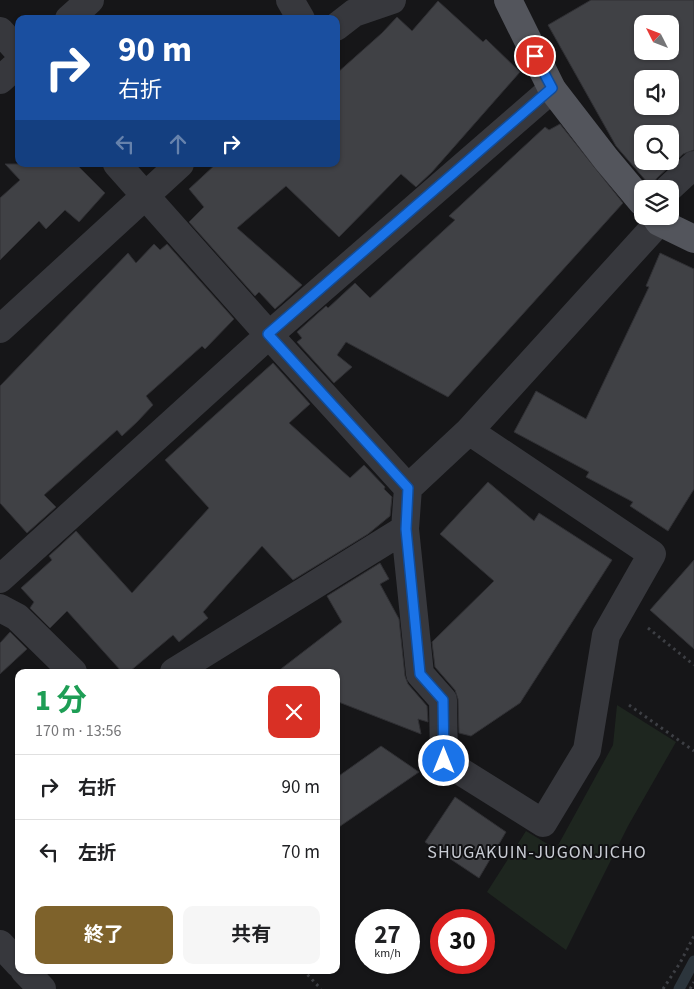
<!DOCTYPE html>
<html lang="ja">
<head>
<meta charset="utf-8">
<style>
	body { margin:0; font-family:"Source Sans 3","Noto Sans JP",sans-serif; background:#f6f6f6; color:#202124; height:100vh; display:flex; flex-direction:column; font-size:19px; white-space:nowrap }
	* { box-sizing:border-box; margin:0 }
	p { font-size:16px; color:#757577 }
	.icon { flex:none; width:28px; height:28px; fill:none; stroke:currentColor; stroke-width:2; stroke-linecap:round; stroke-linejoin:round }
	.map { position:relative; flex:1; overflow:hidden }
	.drawer { position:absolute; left:15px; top:669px; width:325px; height:305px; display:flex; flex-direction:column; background:#fff; border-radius:10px; box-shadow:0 1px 4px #0004 }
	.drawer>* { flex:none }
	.hud { position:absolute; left:15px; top:15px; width:325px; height:152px; border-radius:10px; box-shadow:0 1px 4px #0004; background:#1a4fa0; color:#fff; overflow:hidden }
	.needle { width:32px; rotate:312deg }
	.fabs { position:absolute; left:634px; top:15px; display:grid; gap:10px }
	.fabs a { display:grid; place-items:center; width:45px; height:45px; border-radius:10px; background:#fff; box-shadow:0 1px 4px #0004; font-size:25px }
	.speed { position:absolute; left:355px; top:909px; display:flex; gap:10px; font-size:25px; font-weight:700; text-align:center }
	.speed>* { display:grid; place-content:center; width:65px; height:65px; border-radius:50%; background:#fff; box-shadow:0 1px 4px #0004; line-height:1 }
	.speed small { font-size:12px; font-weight:400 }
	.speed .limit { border:8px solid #d22; background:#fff; color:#111 }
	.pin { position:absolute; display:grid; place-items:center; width:42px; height:42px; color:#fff; margin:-21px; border:2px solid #fff; border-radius:50%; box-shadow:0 1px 5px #0007 }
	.me { position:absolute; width:55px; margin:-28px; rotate:0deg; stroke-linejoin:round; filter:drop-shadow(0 0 4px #0008) }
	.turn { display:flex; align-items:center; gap:18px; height:105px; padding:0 20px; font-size:22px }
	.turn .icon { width:65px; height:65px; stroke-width:2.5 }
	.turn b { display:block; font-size:35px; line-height:42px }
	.lanes { display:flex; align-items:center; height:48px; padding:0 20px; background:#0003; justify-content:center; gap:25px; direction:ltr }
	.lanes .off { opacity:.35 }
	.round { display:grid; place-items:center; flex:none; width:52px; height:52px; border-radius:10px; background:#f6f6f6 }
	.overview { display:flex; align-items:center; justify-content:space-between; height:85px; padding:0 20px }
	h1 { font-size:30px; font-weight:700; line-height:38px; color:#1e9e55 }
	.button { display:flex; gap:10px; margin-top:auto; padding:10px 20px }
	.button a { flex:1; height:58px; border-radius:10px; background:#7e622b; color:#fff; font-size:20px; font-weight:700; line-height:58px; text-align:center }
	.button a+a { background:#f6f6f6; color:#202124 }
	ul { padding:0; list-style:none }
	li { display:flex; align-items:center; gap:15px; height:65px; padding:0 20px; border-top:1px solid #e0e0e0 }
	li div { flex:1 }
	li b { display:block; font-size:19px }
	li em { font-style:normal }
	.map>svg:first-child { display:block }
	.green { fill:#1e261f }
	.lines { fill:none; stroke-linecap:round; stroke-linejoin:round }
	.stream { stroke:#2c353c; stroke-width:11 }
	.building { fill:#404145; stroke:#303034; fill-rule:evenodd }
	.path { stroke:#3d3f44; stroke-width:3; stroke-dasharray:2.5 4; stroke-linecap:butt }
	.minor { stroke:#37383d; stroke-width:28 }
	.major { stroke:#53555c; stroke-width:28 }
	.route-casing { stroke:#114b97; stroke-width:12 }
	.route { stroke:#1a73e8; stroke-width:9 }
	.labels { text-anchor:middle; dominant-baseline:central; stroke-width:4; stroke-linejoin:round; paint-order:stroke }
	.neighbourhood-label { font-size:18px; letter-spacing:1px; fill:#c9ccd4; stroke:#111113 }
</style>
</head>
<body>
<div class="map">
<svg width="694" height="989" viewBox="0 0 694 989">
	<rect width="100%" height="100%" fill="#161618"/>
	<path class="green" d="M617,705L676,742L628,826L566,950L487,892L526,831L556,849L613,745Z"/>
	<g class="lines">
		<path class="stream" d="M679,989L694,961"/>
	</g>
	<path class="building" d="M591,0H694V150L683,154L657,178L653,184V189L616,146L548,25ZM642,24H670V51H642ZM642,79H670V106H642ZM642,134H670V161H642Z
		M438,1L483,42L486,39L520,72L432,172L416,187L401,174L339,237L286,186L237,228L302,285L275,309L259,292L255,296L189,222L204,207L189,189L216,164H336V74L382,33L397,17L412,31Z
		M560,124L623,203L448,397L346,342L337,355L352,367L334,383L297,342L302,338L297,332L326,306L328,308L355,283L370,298L455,220L449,216L545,127L549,130Z
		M5,164H76L105,193L79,222L65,210L46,229L39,221L0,260V198L20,180Z
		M154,244L160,250L167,244L234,319L205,349L202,346L146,396L153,405L137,422L122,436L117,430L44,495L56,507L27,533L0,503V386L128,253L136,263Z
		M660,253L694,269V489L668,531L630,506L633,502L586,477L589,472L514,432L536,391L586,419L649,287L646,286Z
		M273,363L310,404L289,423L350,478L364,465L385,487L384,489L392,497L390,516L368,534L293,580L262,546L203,612L208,618L179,642L173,635L129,672H122L67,611L50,628L30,608L34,602L21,588L52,560L49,556L76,531L132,593L209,508L165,460Z
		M488,482L534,521L539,513L612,560L520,703L471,736L459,733L458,699L455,690L435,667L432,642L494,581L440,534Z
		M694,560V649L650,610Z
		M380,563L389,579L380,584L399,619L405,676L408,684L427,706L428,722L418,719L421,734L336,701V672H277L342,622L327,596Z
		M10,632L27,649L0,674V643Z
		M381,746L419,772L336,829V778Z
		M455,797L506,832L479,878L425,842Z"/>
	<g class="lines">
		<path class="path" d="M648,628L694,665
			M629,705L694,751
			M303,970L321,989
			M663,989L680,963L694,936
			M690,989L694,982"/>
		<path class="minor" d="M290,0L301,19
			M69,19L90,0
			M336,27L354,13L392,0
			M0,31L19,52
			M0,80L19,63
			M117,164L269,335L408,488
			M668,189L694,165
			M0,329L180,164
			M469,431L652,554L606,635L587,750L543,823L444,761L443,700L420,674L405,529L408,488L469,431L659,222
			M0,579L269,335L552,89
			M0,608L17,617L73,672
			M174,672L405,529
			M0,944L19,964
			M24,970L42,989"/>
		<path class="major" d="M508,0L552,89L606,159L642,202
			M655,216L659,222L694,239"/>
	</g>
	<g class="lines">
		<defs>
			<path id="route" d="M444,761L443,700L420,674L406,529L408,488L268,334L552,88L535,56"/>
		</defs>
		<use href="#route" class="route-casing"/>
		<use href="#route" class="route"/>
	</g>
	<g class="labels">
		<g class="neighbourhood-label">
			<text x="537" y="852">SHUGAKUIN-JUGONJICHO</text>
		</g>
	</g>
</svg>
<div class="fabs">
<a><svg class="needle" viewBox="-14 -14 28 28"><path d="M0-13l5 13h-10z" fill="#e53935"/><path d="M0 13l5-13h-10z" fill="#757577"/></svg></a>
<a><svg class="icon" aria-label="sound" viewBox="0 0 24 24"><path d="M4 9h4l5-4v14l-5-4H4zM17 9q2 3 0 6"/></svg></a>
<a><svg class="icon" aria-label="search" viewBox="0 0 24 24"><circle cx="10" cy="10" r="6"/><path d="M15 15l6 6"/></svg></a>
<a><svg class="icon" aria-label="layers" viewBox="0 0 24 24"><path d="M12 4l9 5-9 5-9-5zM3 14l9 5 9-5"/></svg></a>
</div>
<div class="speed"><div>27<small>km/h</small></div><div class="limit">30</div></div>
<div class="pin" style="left:535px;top:56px;background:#d93025"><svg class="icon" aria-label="arrive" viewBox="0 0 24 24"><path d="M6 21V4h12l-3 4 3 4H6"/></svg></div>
<svg class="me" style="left:444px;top:761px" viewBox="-20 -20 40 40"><circle r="17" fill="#1a73e8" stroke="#fff" stroke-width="3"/><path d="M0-11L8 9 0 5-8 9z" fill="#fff"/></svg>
<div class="hud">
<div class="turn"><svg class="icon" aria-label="right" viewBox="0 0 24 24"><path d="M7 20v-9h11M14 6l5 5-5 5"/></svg><div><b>90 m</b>右折</div></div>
<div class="lanes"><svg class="icon off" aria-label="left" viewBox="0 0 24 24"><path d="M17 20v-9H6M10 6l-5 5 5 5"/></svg><svg class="icon off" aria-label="ahead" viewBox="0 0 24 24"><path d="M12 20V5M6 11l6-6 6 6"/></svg><svg class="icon" aria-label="right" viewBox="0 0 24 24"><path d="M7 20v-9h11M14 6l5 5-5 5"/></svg></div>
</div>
<section class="drawer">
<div class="overview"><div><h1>1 分</h1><p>170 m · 13:56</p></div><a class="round" style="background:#d93025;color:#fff"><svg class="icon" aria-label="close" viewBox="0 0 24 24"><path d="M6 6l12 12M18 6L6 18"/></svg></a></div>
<ul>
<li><svg class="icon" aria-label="right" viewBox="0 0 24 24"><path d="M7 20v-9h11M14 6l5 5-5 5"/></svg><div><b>右折</b></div><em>90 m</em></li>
<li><svg class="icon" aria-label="left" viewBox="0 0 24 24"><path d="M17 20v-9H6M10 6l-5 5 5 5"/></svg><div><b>左折</b></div><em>70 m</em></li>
</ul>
<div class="button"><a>終了</a><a>共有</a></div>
</section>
</div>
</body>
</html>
